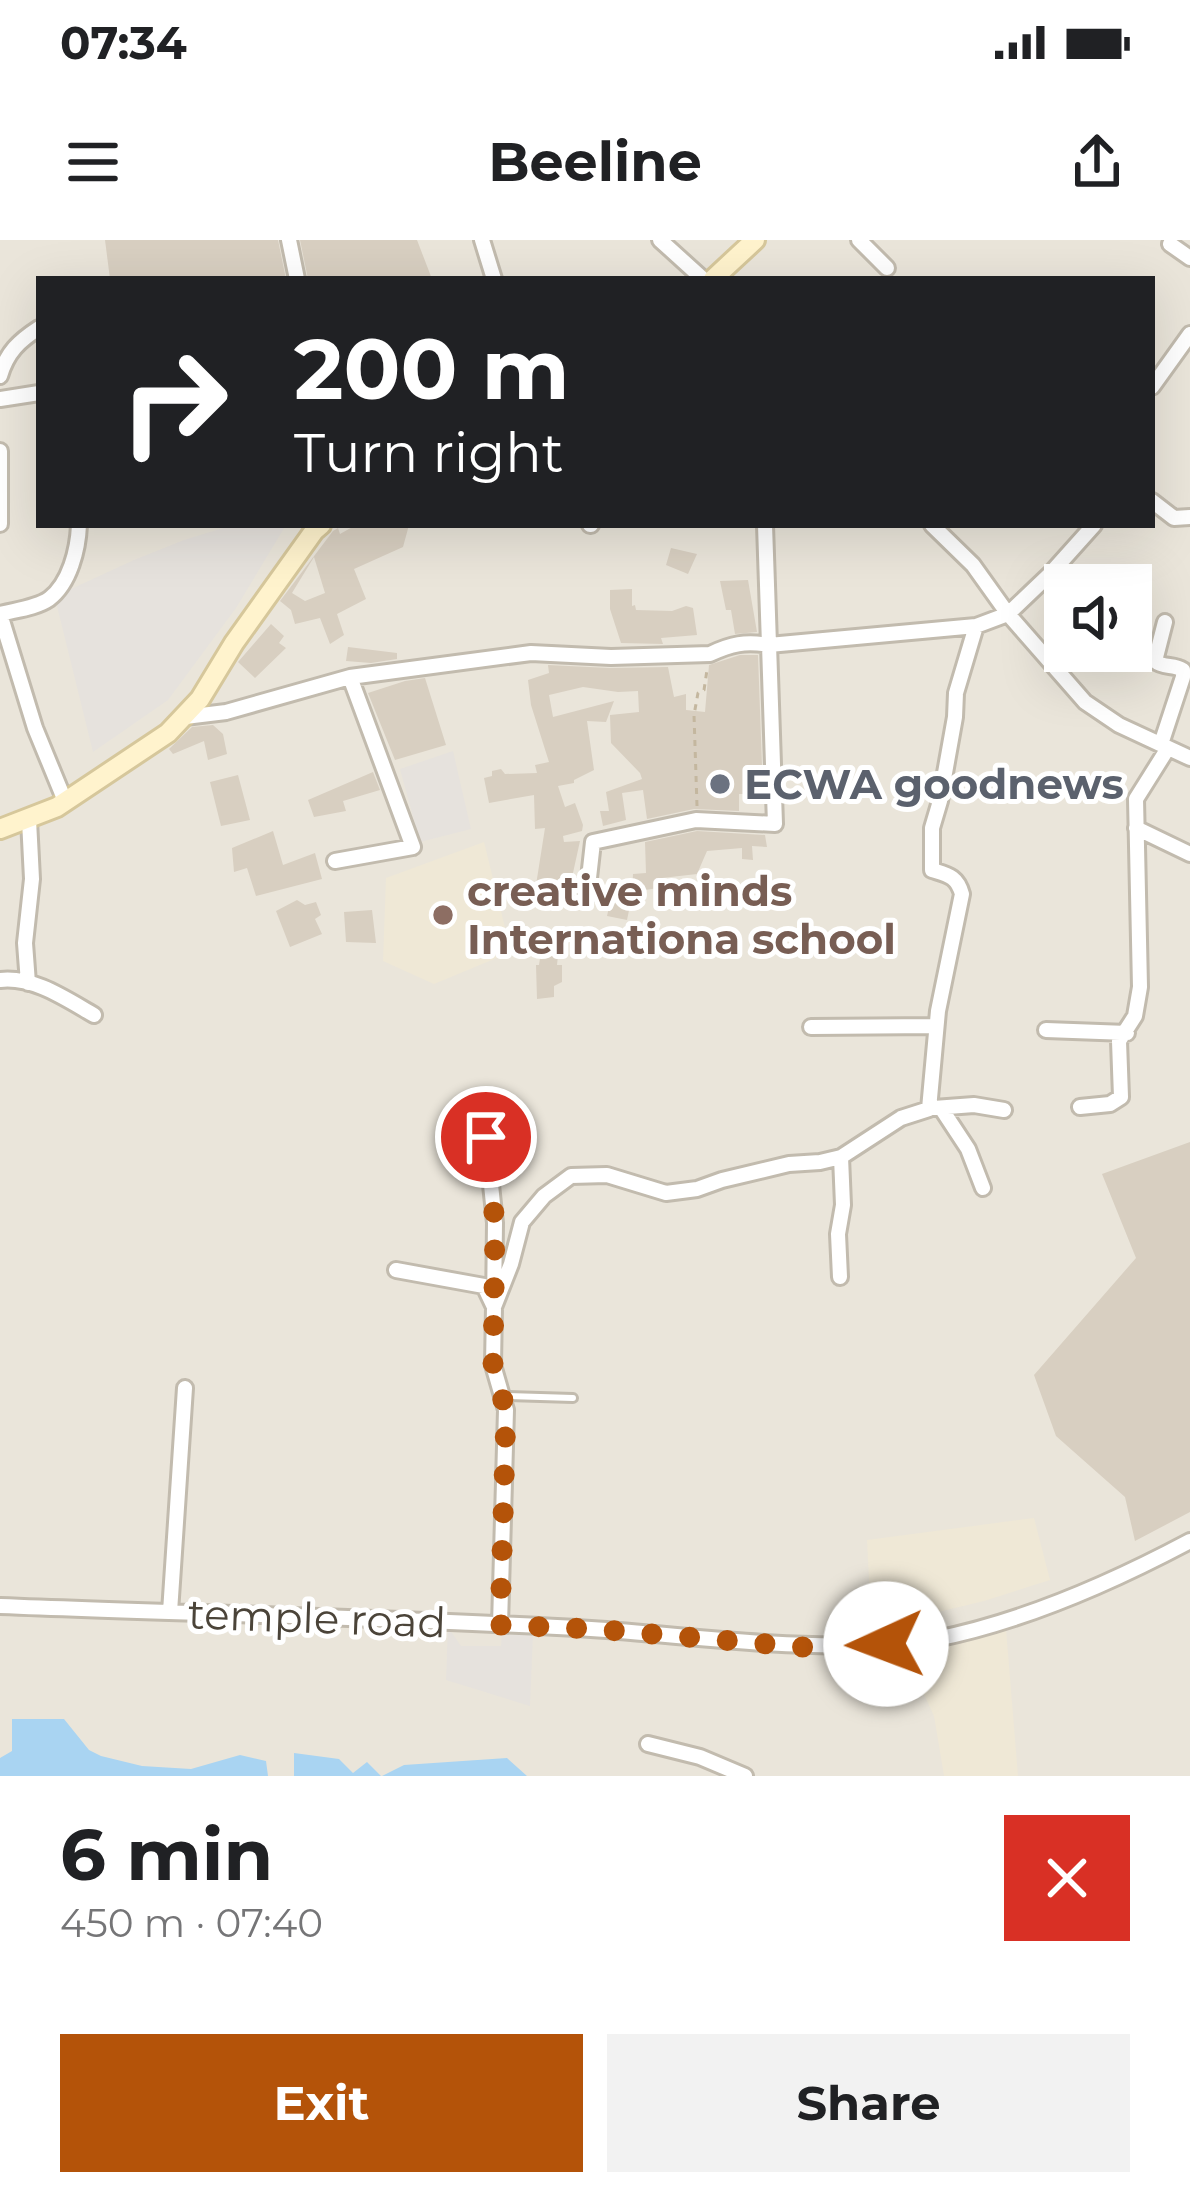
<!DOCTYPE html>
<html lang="en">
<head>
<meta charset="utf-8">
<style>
	body { margin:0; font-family:Montserrat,sans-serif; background:#f2f2f2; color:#202124; height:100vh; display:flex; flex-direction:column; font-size:45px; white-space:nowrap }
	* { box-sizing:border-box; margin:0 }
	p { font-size:39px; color:#757577 }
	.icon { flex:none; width:66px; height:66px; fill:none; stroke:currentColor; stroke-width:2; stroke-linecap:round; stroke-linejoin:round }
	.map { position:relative; height:1536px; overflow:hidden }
	.drawer { display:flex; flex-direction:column; background:#fff; flex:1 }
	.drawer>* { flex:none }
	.banner { position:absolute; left:36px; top:36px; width:1119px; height:252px; border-radius:0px; box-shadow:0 12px 48px #0002; background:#202124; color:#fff; overflow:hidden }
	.tools { position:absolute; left:1044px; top:324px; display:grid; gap:24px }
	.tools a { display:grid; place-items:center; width:108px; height:108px; border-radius:0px; background:#fff; box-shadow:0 12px 48px #0002; font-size:60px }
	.pin { position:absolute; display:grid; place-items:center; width:102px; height:102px; color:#fff; margin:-51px; border:6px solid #fff; border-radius:50%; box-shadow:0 3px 12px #0007 }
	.me { position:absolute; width:132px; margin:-66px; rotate:268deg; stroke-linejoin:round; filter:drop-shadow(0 0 9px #0008) }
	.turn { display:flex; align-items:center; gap:42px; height:252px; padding:0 60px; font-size:54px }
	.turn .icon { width:156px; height:156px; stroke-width:2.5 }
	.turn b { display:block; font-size:84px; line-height:102px }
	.round { display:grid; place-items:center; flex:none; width:126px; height:126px; border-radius:0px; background:#f2f2f2 }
	.headline { display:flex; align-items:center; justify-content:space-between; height:204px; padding:0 60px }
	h1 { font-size:72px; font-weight:700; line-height:90px }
	.action { display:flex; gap:24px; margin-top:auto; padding:24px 60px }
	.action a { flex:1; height:138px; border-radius:0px; background:#b45309; color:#fff; font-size:48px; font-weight:700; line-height:138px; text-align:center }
	.action a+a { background:#f2f2f2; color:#202124 }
	.status { display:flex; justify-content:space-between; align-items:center; height:84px; padding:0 60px; background:#fff; direction:ltr }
	.status svg { height:33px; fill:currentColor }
	header { display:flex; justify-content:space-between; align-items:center; height:156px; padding:0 60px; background:#fff; font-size:54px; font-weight:700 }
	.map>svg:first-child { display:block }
	.residential { fill:#eae5da; fill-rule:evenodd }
	.industrial { fill:#e6e2dd }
	.education { fill:#efe8d6 }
	.water { fill:#a9d4f2 }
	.building { fill:#d8cfc1; fill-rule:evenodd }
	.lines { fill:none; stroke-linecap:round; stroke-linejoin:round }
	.lane-casing { stroke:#c2bbae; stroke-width:12 }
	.street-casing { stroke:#c2bbae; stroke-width:20 }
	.secondary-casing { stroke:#d6c79b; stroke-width:24 }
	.path { stroke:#c4b79f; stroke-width:3; stroke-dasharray:6 6; stroke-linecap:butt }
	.lane { stroke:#fff; stroke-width:6 }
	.street { stroke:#fff; stroke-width:14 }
	.secondary { stroke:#fff3cd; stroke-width:18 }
	.route { stroke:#b45309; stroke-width:21; stroke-dasharray:0 37.8 }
	.worship-dot { fill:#6b7280; stroke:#fff; stroke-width:4.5 }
	.education-dot { fill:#8d6e63; stroke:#fff; stroke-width:4.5 }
	.labels { text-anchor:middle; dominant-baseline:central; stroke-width:10; stroke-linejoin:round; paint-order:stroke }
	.worship-label { font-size:42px; font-weight:bold; fill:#5b616d; stroke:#fff; text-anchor:start }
	.education-label { font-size:42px; font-weight:bold; fill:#785e54; stroke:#fff; text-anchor:start }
	.street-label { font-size:42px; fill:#4b4439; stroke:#fff }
</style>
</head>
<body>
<div class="status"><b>07:34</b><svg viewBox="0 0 49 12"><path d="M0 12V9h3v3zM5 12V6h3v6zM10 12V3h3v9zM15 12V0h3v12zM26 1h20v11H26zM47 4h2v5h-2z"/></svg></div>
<header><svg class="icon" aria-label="menu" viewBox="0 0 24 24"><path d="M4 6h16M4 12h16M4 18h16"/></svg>Beeline<svg class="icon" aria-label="share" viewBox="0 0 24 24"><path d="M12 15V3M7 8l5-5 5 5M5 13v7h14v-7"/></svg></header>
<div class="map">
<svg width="1190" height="1536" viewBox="0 0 1190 1536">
	<rect width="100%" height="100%" fill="#f6f3ec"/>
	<path class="residential" d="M0,0H1190V1536H0ZM39,39H1152V285H39ZM1065,345H1131V411H1065Z"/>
	<path class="industrial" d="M233,285H286L236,368L168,460L93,512L56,362L69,350L134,320L184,300Z
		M453,511L471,589L420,602L400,529Z
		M448,1387L461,1406H501L502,1392L533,1393L530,1466L446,1440Z"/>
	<path class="education" d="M484,602L511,712L434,744L383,721L386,638Z
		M1034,1278L1050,1340L984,1361L901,1381L871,1378L867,1300Z
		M1006,1389L1018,1536H944L934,1476L905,1413Z"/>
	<path class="water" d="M12,1479H64L89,1510L101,1516L142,1526L191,1529L240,1515L266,1521L268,1536H0V1518L12,1511Z
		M294,1513L339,1519L353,1533L367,1522L381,1536H294Z
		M507,1518L527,1536H382L404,1525Z"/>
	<path class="building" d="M105,0H278L286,39H110Z
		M300,0H417L432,39H308Z
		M356,285H409L403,307L354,329L366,359L337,374L344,395L330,404L320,378L295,384L291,370L280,361L333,291L338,288L340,294ZM314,317L325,353L305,361L292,353Z
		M671,308L697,314L688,334L666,325Z
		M748,340L757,392L735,394L731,370H726L720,341Z
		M632,349V366L635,365L636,370L672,371L686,366L693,368L697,395L661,398L663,404L621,403L610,369V350Z
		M271,384L284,396L279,403L286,408L255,438L238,422Z
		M348,407L397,413V419L371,423L346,421Z
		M740,415H758L763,554H739V571L694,569L647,579L643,550L622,553L626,580L603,586L600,571H609L606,552L642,539L640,533L611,503L610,475L639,472L638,451L618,452L583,447L549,455L553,477L614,461L606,482L587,481L594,530L574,540V543L558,546L565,567L575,563L583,585L582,591L563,596L564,602L580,601L569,651L536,645L545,588L535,589L534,555L489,563L484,538L492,536V531L501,529L505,534L537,533L535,525L549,522L531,465L528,440L549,433L548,425L610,428L668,427L674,457L686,454V470L705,472L709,425Z
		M425,438L446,505L395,520L368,453L405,441Z
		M213,485L223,494L227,514L208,520L204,501L173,514L169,509L192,487Z
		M373,532L380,550L343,561L346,571L314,577L308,560Z
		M238,535L250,580L221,586L210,542Z
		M273,591L283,625L315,613L322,639L256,656L247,628L234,632L232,608Z
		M697,591L765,595L767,607L752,606L753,620L742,619V608L707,611L697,634L662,638L665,647L632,652L633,634L646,633L645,602Z
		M612,654L632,656L627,680L607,676Z
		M297,660L305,665L316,662L321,675L315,679L322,694L290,707L276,671Z
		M372,670L376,703L346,702L344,672Z
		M541,712L558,715L557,725H562V742L554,746V757L537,759L536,725H539Z
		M1190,902V1272L1135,1301L1125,1257L1056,1196L1034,1135L1136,1018L1102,934Z"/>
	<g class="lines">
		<defs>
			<path id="lane" d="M505,1156L573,1158"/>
			<path id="street" d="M289,0L297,39
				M482,0L494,39
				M660,0L703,39
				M859,0L887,28
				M1170,4L1190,18
				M0,136C7,112 19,101 39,88
				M1152,147L1190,94
				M0,159L39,153
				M0,211V284
				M1152,261L1174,278L1190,277
				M590,285H591
				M932,285L973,325L1008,374L1085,462L1119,485L1190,518
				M0,374L35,488L65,561
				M0,374C15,370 36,368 49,359C70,343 78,309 79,285
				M350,437L531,413L611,417L710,414C731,404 745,401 769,405L976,386L1008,374L1051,333L1094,285
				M185,477L226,472L350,437L413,607L335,621
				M1161,504L1183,437V430C1174,424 1163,428 1155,421L1165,382
				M1136,588L1190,614
				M587,656L593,602L696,580L775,584L765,285
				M0,740C33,736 66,759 94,775
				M28,743L25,703L32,639L29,580
				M811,787L936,786
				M1046,790L1127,793
				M1080,867L1110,864L1121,857L1119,801L1135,776L1140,747L1136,559L1168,508
				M934,868L974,865L1004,870
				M941,868L968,909L983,948
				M454,882L486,897L495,983L494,1067L511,1024L522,982L544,956L571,936L607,935L666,953L697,949L722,940L789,924L820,922L841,917
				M396,1030L484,1046L494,1067L493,1125L506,1170L500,1385
				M840,1037L838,994L843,965L841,917L901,878L929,869L938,771L962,654C957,636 948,635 932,630V588L940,561L955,477L956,453L976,386
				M0,1366C197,1374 394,1377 591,1389C682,1395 772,1408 864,1405C887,1404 913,1404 936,1399C1021,1382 1113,1342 1190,1301
				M170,1372L185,1148
				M648,1504L700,1517L745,1536"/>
			<path id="secondary" d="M713,39L755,0
				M0,589L57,567L168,493L200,459L234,403L314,291L321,285"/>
		</defs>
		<use href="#lane" class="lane-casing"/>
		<use href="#street" class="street-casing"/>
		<use href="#secondary" class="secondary-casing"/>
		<path class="path" d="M697,566L694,475L698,453L704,450L707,430"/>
		<use href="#lane" class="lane"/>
		<use href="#street" class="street"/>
		<use href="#secondary" class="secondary"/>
	</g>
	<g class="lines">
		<path class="route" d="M486,897L495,983L493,1125L506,1171L500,1385L595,1389L803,1407L886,1404"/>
	</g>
	<circle class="worship-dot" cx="720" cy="544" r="12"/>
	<circle class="education-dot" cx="443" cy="675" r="12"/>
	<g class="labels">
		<g class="worship-label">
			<text x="744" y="544">ECWA goodnews</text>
		</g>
		<g class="education-label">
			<text x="467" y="651">creative minds<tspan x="467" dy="48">Internationa school</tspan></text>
		</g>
		<g class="street-label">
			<text transform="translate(317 1378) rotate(2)">temple road</text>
		</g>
	</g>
</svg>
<div class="tools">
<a><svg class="icon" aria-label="sound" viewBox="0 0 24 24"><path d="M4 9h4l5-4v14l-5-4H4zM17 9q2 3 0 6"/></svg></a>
</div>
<div class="pin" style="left:486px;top:897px;background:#d93025"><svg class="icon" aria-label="arrive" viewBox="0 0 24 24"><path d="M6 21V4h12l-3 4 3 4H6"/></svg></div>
<svg class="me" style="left:886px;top:1404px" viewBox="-20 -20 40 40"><circle r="19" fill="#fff"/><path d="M0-13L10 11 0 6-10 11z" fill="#b45309"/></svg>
<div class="banner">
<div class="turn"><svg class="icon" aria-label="right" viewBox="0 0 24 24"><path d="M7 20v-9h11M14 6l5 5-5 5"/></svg><div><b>200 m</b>Turn right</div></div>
</div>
</div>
<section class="drawer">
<div class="headline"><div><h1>6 min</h1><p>450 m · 07:40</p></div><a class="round" style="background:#d93025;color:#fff"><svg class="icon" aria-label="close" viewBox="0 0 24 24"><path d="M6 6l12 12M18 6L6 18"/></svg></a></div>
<div class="action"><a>Exit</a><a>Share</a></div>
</section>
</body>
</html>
